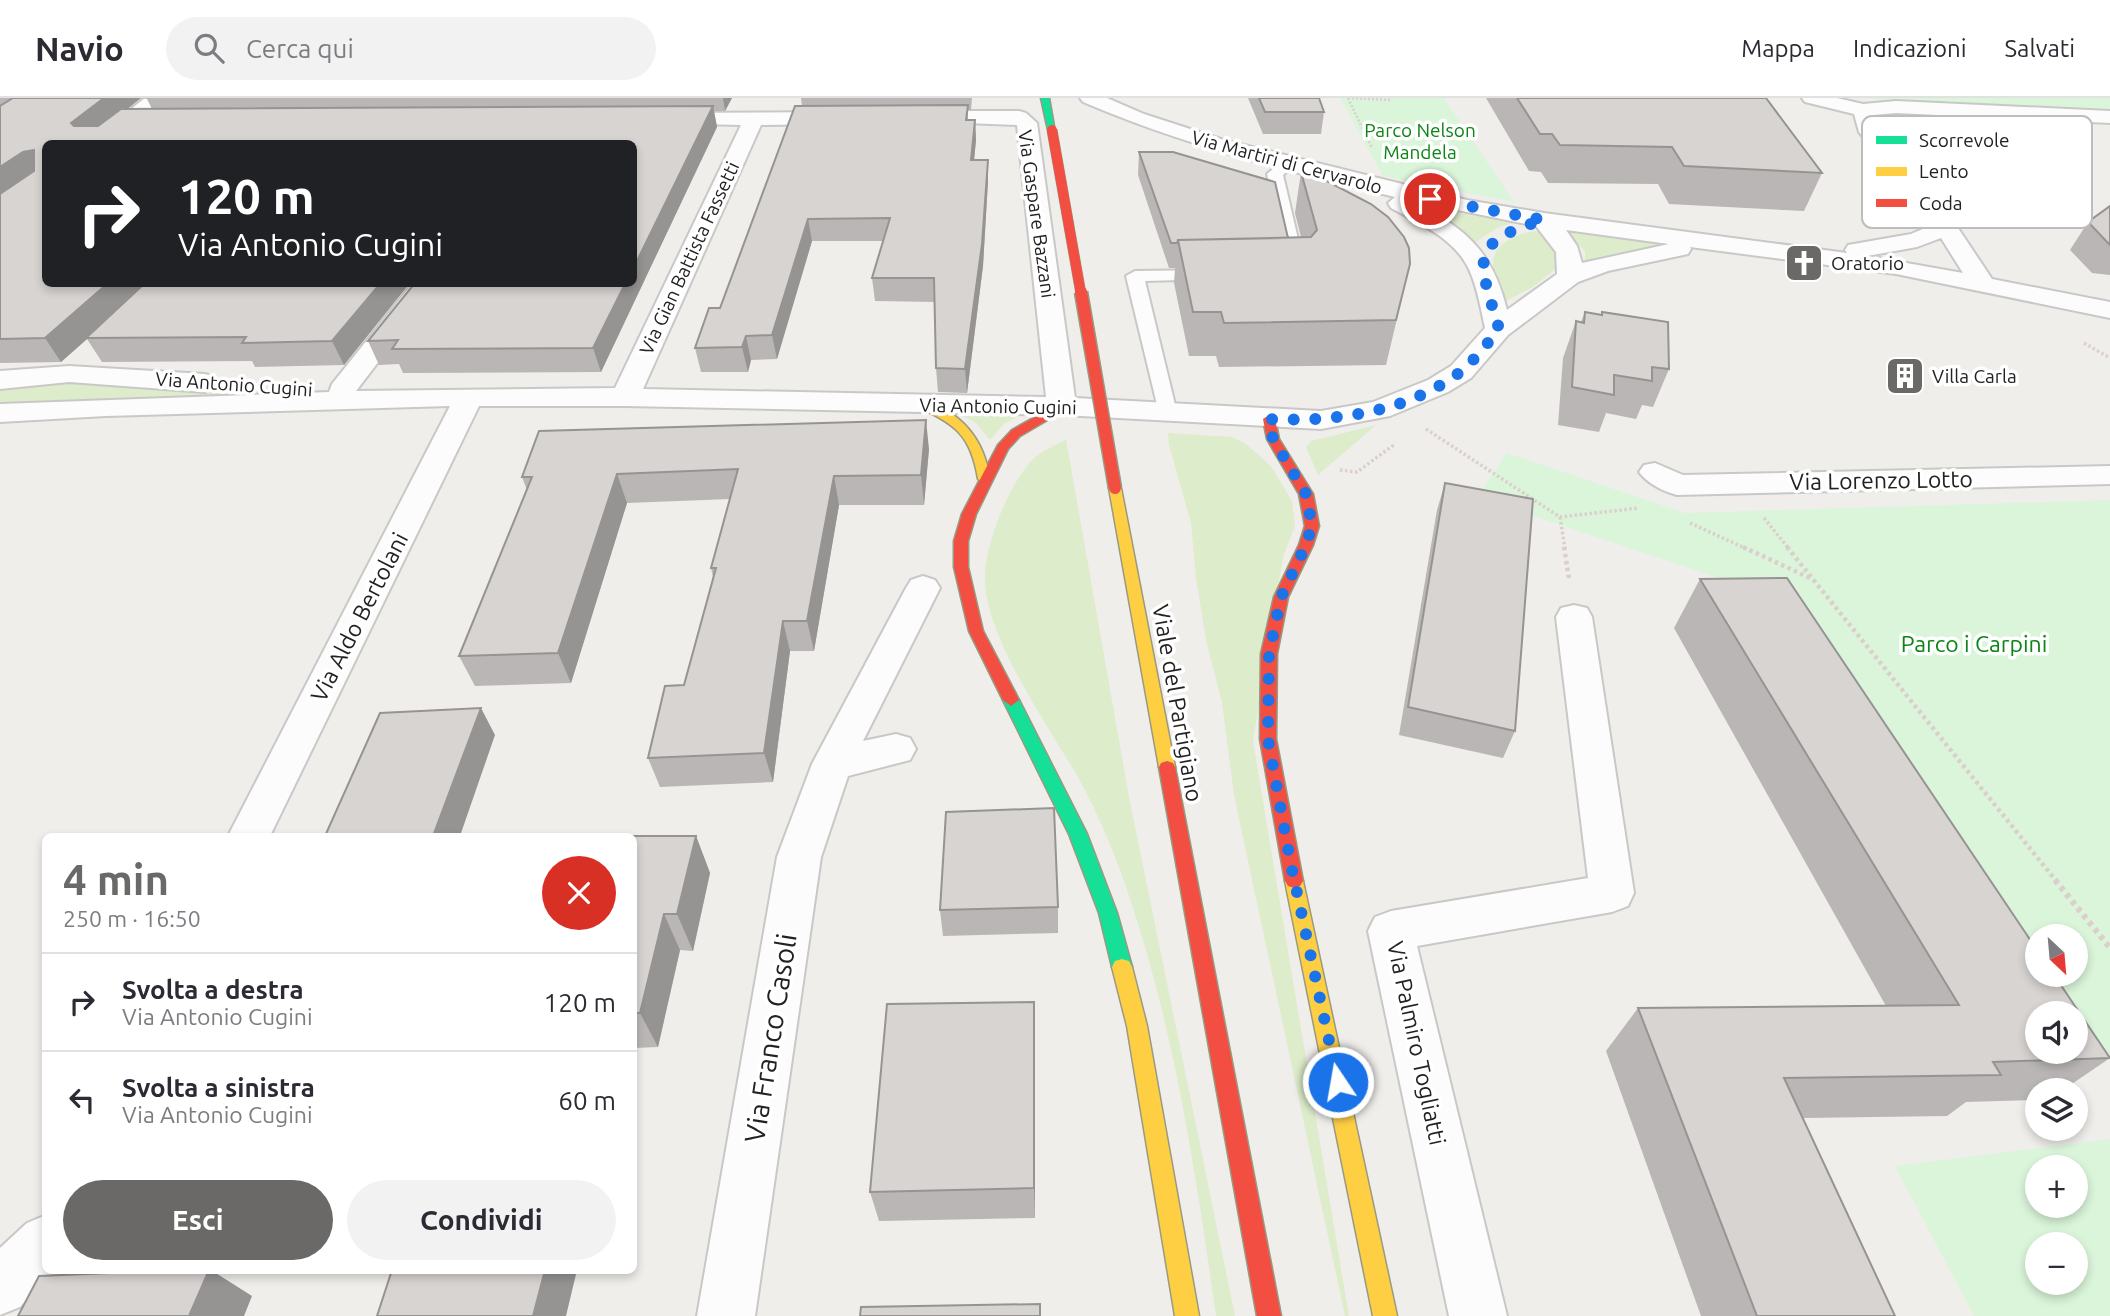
<!DOCTYPE html>
<html lang="it">
<head>
<meta charset="utf-8">
<style>
	body { margin:0; font-family:Ubuntu,sans-serif; background:#f2f2f3; color:#2b2b33; height:100vh; display:flex; flex-direction:column; font-size:26px; white-space:nowrap }
	* { box-sizing:border-box; margin:0 }
	p { font-size:23px; color:#7c7c81 }
	.icon { flex:none; width:38px; height:38px; fill:none; stroke:currentColor; stroke-width:2; stroke-linecap:round; stroke-linejoin:round }
	.map { position:relative; flex:1; overflow:hidden }
	.panel { position:absolute; left:42px; top:735px; width:595px; height:441px; display:flex; flex-direction:column; background:#fff; border-radius:10px; box-shadow:0 4px 10px #0003 }
	.panel>* { flex:none }
	.top-card { position:absolute; left:42px; top:42px; width:595px; height:147px; border-radius:10px; box-shadow:0 4px 10px #0003; background:#202124; color:#fff; overflow:hidden }
	.needle { width:46px; rotate:154deg }
	.buttons { position:absolute; left:2025px; top:826px; display:grid; gap:14px }
	.buttons a { display:grid; place-items:center; width:63px; height:63px; border-radius:50%; background:#fff; box-shadow:0 4px 10px #0003; font-size:35px }
	.pin { position:absolute; display:grid; place-items:center; width:60px; height:60px; color:#fff; margin:-30px; border:4px solid #fff; border-radius:50%; box-shadow:0 2px 7px #0007 }
	.me { position:absolute; width:77px; margin:-38px; rotate:348deg; stroke-linejoin:round; filter:drop-shadow(0 0 5px #0008) }
	.turn { display:flex; align-items:center; gap:24px; height:147px; padding:0 21px; font-size:32px }
	.turn .icon { width:91px; height:91px; stroke-width:2.5 }
	.turn b { display:block; font-size:49px; line-height:60px }
	.round { display:grid; place-items:center; flex:none; width:74px; height:74px; border-radius:37px; background:#f2f2f3 }
	.summary { display:flex; align-items:center; justify-content:space-between; height:119px; padding:0 21px }
	h1 { font-size:42px; font-weight:700; line-height:52px; color:#6a6968 }
	.button { display:flex; gap:14px; margin-top:auto; padding:14px 21px }
	.button a { flex:1; height:80px; border-radius:42px; background:#6a6968; color:#fff; font-size:28px; font-weight:700; line-height:80px; text-align:center }
	.button a+a { background:#f2f2f3; color:#2b2b33 }
	ul { padding:0; list-style:none }
	li { display:flex; align-items:center; gap:21px; height:98px; padding:0 21px; border-top:2px solid #e1e1e2 }
	li div { flex:1 }
	li b { display:block; font-size:26px }
	li em { font-style:normal }
	header { display:flex; align-items:center; gap:42px; box-sizing:border-box; height:98px; padding:0 35px; background:#fff; border-bottom:2px solid #e1e1e2 }
	header strong { font-size:33px }
	nav { display:flex; gap:38px; margin-inline-start:auto; font-size:24px }
	.search { width:490px; height:63px; background:#f2f2f3; display:flex; align-items:center; gap:18px; box-sizing:border-box; padding:0 24px; border-radius:38px; color:#7c7c81; font-size:26px }
	.map>svg:first-child { display:block }
	.grass { fill:#ddeccb }
	.park { fill:#daf5da; fill-rule:evenodd }
	.lines { fill:none; stroke-linecap:round; stroke-linejoin:round }
	.lane-casing { stroke:#c9c8c7; stroke-width:4 }
	.street-casing { stroke:#c9c8c7; stroke-width:4 }
	.fast-casing { stroke:#999a82; stroke-width:3 }
	.slow-casing { stroke:#999a82; stroke-width:3 }
	.jam-casing { stroke:#999a82; stroke-width:3 }
	.path-far3 { stroke:#dccecd; stroke-width:2.5; stroke-dasharray:2 2; stroke-linecap:butt }
	.path-far2 { stroke:#dccecd; stroke-width:3.5; stroke-dasharray:2.5 2.5; stroke-linecap:butt }
	.path-far1 { stroke:#dccecd; stroke-width:4.5; stroke-dasharray:3.5 3.5; stroke-linecap:butt }
	.path { stroke:#dccecd; stroke-width:6; stroke-dasharray:4.5 4.5; stroke-linecap:butt }
	.lane { fill:#fdfcfc; fill-rule:evenodd }
	.street { fill:#fdfcfc; fill-rule:evenodd }
	.fast { fill:#16e098; fill-rule:evenodd }
	.slow { fill:#ffcf43; fill-rule:evenodd }
	.jam { fill:#f24e42; fill-rule:evenodd }
	.jam-bridge-far1-casing { stroke:#999a82; stroke-width:11; stroke-linecap:butt }
	.jam-bridge-casing { stroke:#999a82; stroke-width:15; stroke-linecap:butt }
	.jam-bridge-far1 { stroke:#f24e42; stroke-width:10 }
	.jam-bridge { stroke:#f24e42; stroke-width:12 }
	.wall { fill:#b9b6b5; fill-rule:evenodd }
	.shaded-wall { fill:#969493 }
	.building { fill:#d7d4d2; stroke:#969493; stroke-width:2; fill-rule:evenodd }
	.route { stroke:#1a73e8; stroke-width:12; stroke-dasharray:0 21.6 }
	.labels { text-anchor:middle; dominant-baseline:central; stroke-width:7; stroke-linejoin:round; paint-order:stroke }
	.far-park-label { font-size:19px; fill:#0c8416; stroke:#fff }
	.far-street-label { font-size:19px; fill:#222; stroke:#fff }
	.far-poi-label { font-size:19px; fill:#222; stroke:#fff; text-anchor:start }
	.street-label { font-size:23px; fill:#222; stroke:#fff }
	.park-label { font-size:23px; fill:#0c8416; stroke:#fff }
	.near-street-label { font-size:28px; fill:#222; stroke:#fff }
	.key { fill:#fff; stroke:#bdbdbd; stroke-width:2 }
	.key-label { font-size:19px; fill:#222 }
</style>
</head>
<body>
<header>
<strong>Navio</strong>
<div class="search"><svg class="icon" aria-label="search" viewBox="0 0 24 24"><circle cx="10" cy="10" r="6"/><path d="M15 15l6 6"/></svg>Cerca qui</div>
<nav><a>Mappa</a><a>Indicazioni</a><a>Salvati</a></nav>
</header>
<div class="map">
<svg width="2110" height="1218" viewBox="0 0 2110 1218">
	<rect width="100%" height="100%" fill="#f0eeeb"/>
	<path class="grass" d="M1423,108L1513,125L1497,130L1474,145L1470,138Z
		M1563,132L1672,146L1616,156L1585,165V153Z
		M1535,133C1554,137 1556,150 1560,167L1533,189L1504,204C1501,192 1493,177 1493,165C1493,145 1519,135 1535,133Z
		M134,279L302,292L469,299L0,315V282Z
		M957,315L1023,316L1005,325L990,342L976,325Z
		M1376,327L1318,377L1306,349L1311,343Z
		M1168,335L1232,339L1246,346L1271,368L1292,403L1295,428L1283,459L1253,643L1349,1218H1345L1234,697L1222,605L1206,542L1196,480L1191,425L1169,347Z
		M1066,341L1129,699L1235,1218H1216C1196,1077 1175,934 1129,798C1116,758 1099,718 1079,681C1049,629 982,535 985,476C986,443 1012,377 1038,357C1046,351 1057,347 1066,341Z"/>
	<path class="park" d="M1340,0H1444L1514,104L1383,78Z
		M1870,0H2110V11L1880,2Z
		M1507,355L1685,415L2110,402V957L2050,877H2076V838H2037V859L1770,497L1477,399Z
		M2110,1041V1218H1974L1895,1068ZM2076,1069V1108H2037V1069ZM2076,1146V1185H2037V1146Z"/>
	<g class="lines">
		<defs>
			<path id="lane" d="M1288,61L1295,65L1283,77L1306,175L1297,180L1288,175L1267,76L1283,62Z
				M1210,172L1219,177L1216,181L1145,183L1177,315L1174,319H1160L1126,178L1135,173Z"/>
			<path id="street" d="M145,0H168L110,46H86Z
				M1080,0H1107L1144,16L1224,42L1467,102L1544,115L1847,155L1845,152L1848,147L1911,136L1932,127L1859,34L1854,16L1805,4L1802,0H1837L1863,6L1896,3L2110,13V25L1896,15L1874,17L1876,29L1954,124L1992,181L2110,204V220L1896,176L1690,149L1691,151L1688,156L1608,173L1578,184L1508,237L1471,280L1448,294L1390,318L1321,331L1062,317L625,308H479L270,738H228L450,308L106,318L0,324V306L329,294L332,286L412,186H438L356,293L615,290L741,27L655,25L652,21L655,17L662,15L843,14L850,16L853,20L850,24L843,26L761,27L643,291L1046,299L1017,27L910,23L907,19L910,15L917,13H1019L1026,15L1037,25L1075,300L1321,313L1373,304L1428,282L1451,268L1485,230C1481,212 1478,193 1471,176C1458,142 1421,126 1391,110L1388,105L1395,99C1290,74 1183,47 1083,4ZM1413,103L1536,128L1556,154L1557,176L1507,212C1492,152 1466,131 1413,103ZM1566,132L1669,146L1582,165L1577,148ZM1941,140L1963,175L1867,158L1917,149Z
				M69,268L205,276L215,279L219,285L215,291L205,294L69,284L0,291V273Z
				M1655,365L1683,377L2110,368V386L1677,397C1663,393 1648,386 1639,374L1644,367Z
				M923,478L935,482L940,490L863,643L896,636L910,640L916,651L910,662L848,678L821,759L755,1218H697L777,759L812,666L906,490L911,482Z
				M1574,507L1587,510L1592,519L1634,795L1628,808L1612,814L1417,848L1507,1218H1449L1368,833L1375,819L1391,813L1588,780L1556,519L1561,510Z
				M46,1117V1172H56L20,1209L0,1217V1150L27,1125Z"/>
			<path id="fast" d="M1041,0H1049L1055,34L1048,32Z
				M1011,596L1019,602L1087,736L1117,815L1132,869L1129,875L1122,877L1115,875L1112,869L1099,815L1069,736L1003,602Z"/>
			<path id="slow" d="M924,303C963,315 984,342 990,381L989,384L984,385L978,381C971,339 957,327 920,310V304Z
				M1115,386L1121,390L1175,669L1173,673H1161L1159,669L1109,390Z
				M1294,776L1300,778L1303,783L1397,1218H1373L1285,783L1288,778Z
				M1122,861L1129,863L1132,869L1147,928L1199,1218H1175L1127,928L1112,869L1115,863Z"/>
			<path id="jam" d="M1062,304L1066,305V311L1020,338L1008,351L976,416L968,443V469L983,533L1019,602L1011,608L1003,602L969,533L954,469V443L962,416L998,347L1012,332Z
				M1269,317L1275,321L1279,341L1313,396L1319,428L1313,447L1288,499L1277,556L1276,641L1303,783L1300,788L1294,790L1288,788L1285,783L1260,641L1261,556L1274,499L1299,447L1305,428L1299,396L1267,341L1263,321Z
				M1167,663L1173,665L1175,669L1281,1218H1257L1159,669L1161,665Z"/>
		</defs>
		<use href="#lane" class="lane-casing"/>
		<use href="#street" class="street-casing"/>
		<use href="#fast" class="fast-casing"/>
		<use href="#slow" class="slow-casing"/>
		<use href="#jam" class="jam-casing"/>
		<path class="path-far3" d="M1348,0L1372,50
			M1348,0L1391,2"/>
		<path class="path-far2" d="M2084,245L2110,260
			M1426,331L1560,419L1639,410
			M1340,372L1357,374L1395,346
			M1560,419L1565,451
			M1764,420L1789,451
			M1690,425L1747,451"/>
		<path class="path-far1" d="M1564,449L1569,480
			M1743,449L1810,480
			M1787,449L2057,784"/>
		<path class="path" d="M2055,782L2110,850"/>
		<use href="#lane" class="lane"/>
		<use href="#street" class="street"/>
		<use href="#fast" class="fast"/>
		<use href="#slow" class="slow"/>
		<use href="#jam" class="jam"/>
		<defs>
			<path id="jam-bridge-far1" d="M1052,32L1081,196"/>
			<path id="jam-bridge" d="M1081,194L1115,390"/>
		</defs>
		<use href="#jam-bridge-far1" class="jam-bridge-far1-casing"/>
		<use href="#jam-bridge" class="jam-bridge-casing"/>
		<use href="#jam-bridge-far1" class="jam-bridge-far1"/>
		<use href="#jam-bridge" class="jam-bridge"/>
	</g>
	<path class="wall" d="M0,0H732L725,13H714L717,29L601,274L403,275L399,266L379,267L368,243L634,186L46,46V186H409L344,267L255,269L252,263L102,264L87,241L61,264L0,265ZM141,0L147,1L152,11H127Z
		M801,0H972L971,12H968V22H975L976,42L974,62L988,83L983,168L967,295L938,294L936,270L935,204L875,203L872,180L883,143H812L777,261L751,262L748,274H701L695,250L720,210L802,8Z
		M1248,0H1319L1324,14L1321,36H1263Z
		M1486,0H1766L1822,75L1804,113L1669,106L1658,86L1548,85L1541,74L1529,73Z
		M1139,54L1288,140L1301,139L1295,115L1301,74L1410,166L1386,267L1219,269L1216,258H1189L1174,185L1175,170H1169L1138,77Z
		M2110,108V177L2092,175L2070,152L2088,124Z
		M1585,214L1601,217L1602,214L1669,271L1653,309L1642,307L1636,321L1606,315L1599,334L1558,327L1563,260L1576,223L1581,224Z
		M929,351L924,407H839L814,553H790L773,684L660,689L648,660L684,587L713,479L711,470L730,401L627,405L571,585L475,588L459,558L527,392L522,379Z
		M1445,385L1515,633L1503,660L1399,637L1437,412Z
		M1700,481L2110,960L2063,992H2037V1002L1966,1004L1947,1018L1803,1020L1895,1218H1701L1606,953L1638,910L1886,908L1674,530Z
		M634,738H696L710,775L693,853L680,852L658,949L634,950Z
		M1058,809V835L943,838L940,812Z
		M1035,939V1120L879,1123L870,1094Z"/>
	<path class="shaded-wall" d="M104,0H141L83,46L71,25Z
		M723,0H732L725,13Z
		M713,8L717,29L601,274L593,250L625,186H634V169Z
		M975,22L976,42L972,83L971,62Z
		M34,52L46,70L0,101V69L23,54Z
		M988,62V83L983,168L967,295L965,271Z
		M808,121L812,143L777,261L772,237Z
		M107,186H148L86,240L87,241L61,264L45,240Z
		M380,186H409L344,267L332,243Z
		M746,238L751,262L748,274L742,249Z
		M926,322L929,351L924,407L921,377Z
		M617,376L627,405L571,585L558,555Z
		M834,378L839,407L814,553L807,523Z
		M783,523L790,553L773,684L764,655Z
		M481,610L495,637L460,738H433Z
		M696,738L710,775L693,853L677,816Z
		M664,816L680,852L658,949L640,915Z
		M1034,904L1035,939V1120L1034,1090Z
		M209,1172H211L252,1198L244,1218H189Z
		M545,1172H577L566,1218H533Z"/>
	<path class="building" d="M13,0H104L71,25L74,28H98L121,11L713,8L634,169V46H46V186H107L45,240L0,241V96L34,73V52L23,54L0,69V8Z
		M1259,0H1319L1324,14H1265Z
		M1517,0H1766L1822,75L1684,68L1672,49L1560,47L1552,36H1540Z
		M968,7L966,22H975L971,62H988L982,146L965,271L936,270L934,180H872L890,120L808,121L772,237L746,238L742,249L695,250L709,210H720L795,8Z
		M1139,54H1173L1275,84L1288,140L1178,142L1177,145H1171Z
		M1301,74L1319,79L1371,106L1388,119L1404,139L1409,150L1410,166L1396,222L1224,225L1221,214H1193L1178,142L1311,139L1317,132Z
		M2110,108V147L2088,124Z
		M144,186H380L332,243L242,245L246,239L86,240Z
		M414,186H625L593,250L392,251L398,242L368,243Z
		M1585,214L1602,217V214L1668,224L1669,271L1652,269V283L1614,277V297L1572,289L1576,223L1584,225Z
		M926,322L921,377L834,378L807,523H783L764,655L648,660L665,588L684,587L716,470H711L738,371L617,376L558,555L459,558L532,379H522L539,333Z
		M1445,385L1533,401L1515,633L1408,609Z
		M1787,480L2037,852V877H2054L2110,960L1993,964L2001,977L1784,980L1895,1218H1757L1638,910L1959,907L1700,481ZM2037,915H2076V954H2037Z
		M481,610L433,738H325L380,615Z
		M1054,710L1058,809L940,812L946,714Z
		M554,738H696L677,816H664L640,915H634V738Z
		M1034,904V1090L870,1094L887,906Z
		M180,1172H209L189,1218H18L39,1178Z
		M392,1172H545L533,1218H377Z
		M1040,1206V1218H860L861,1209Z"/>
	<g class="lines">
		<path class="route" d="M1338,984L1291,767L1268,641L1269,556L1281,499L1306,447L1312,428L1306,396L1273,341L1269,321C1334,324 1405,315 1459,275C1474,263 1487,246 1499,231C1480,164 1464,145 1544,122L1430,101"/>
	</g>
	<defs>
		<symbol id="church-square" viewBox="-11 -11 22 22"><rect x="-9" y="-9" width="18" height="18" rx="4" fill="#6a6968" stroke="#fff"/><path d="M-1.2-6h2.4v3.5h3.3v2.4h-3.3V6h-2.4V-.1h-3.3v-2.4h3.3Z" fill="#fff"/></symbol>
		<symbol id="building-square" viewBox="-11 -11 22 22"><rect x="-9" y="-9" width="18" height="18" rx="4" fill="#6a6968" stroke="#fff"/><path d="M-4-6H4V6H1V3H-1V6H-4ZM-2.5-4.3h1.7v1.8h-1.7ZM.8-4.3h1.7v1.8H.8ZM-2.5-1h1.7V.8h-1.7ZM.8-1h1.7V.8H.8Z" fill="#fff"/></symbol>
	</defs>
	<g fill-rule="evenodd">
		<use href="#church-square" x="1782" y="143" width="44" height="44"/>
		<use href="#building-square" x="1883" y="256" width="44" height="44"/>
	</g>
	<g class="labels">
		<g class="far-park-label">
			<text x="1420" y="32">Parco Nelson<tspan x="1420" dy="22">Mandela</tspan></text>
		</g>
		<g class="far-street-label">
			<text transform="translate(1287 64) rotate(15)">Via Martiri di Cervarolo</text>
			<text transform="translate(1037 116) rotate(82)">Via Gaspare Bazzani</text>
			<text transform="translate(689 160) rotate(-65)">Via Gian Battista Fassetti</text>
			<text transform="translate(234 286) rotate(4)">Via Antonio Cugini</text>
			<text transform="translate(998 308) rotate(1)">Via Antonio Cugini</text>
		</g>
		<g class="far-poi-label">
			<text x="1831" y="165">Oratorio</text>
			<text x="1932" y="278">Villa Carla</text>
		</g>
		<g class="street-label">
			<text transform="translate(1881 382) rotate(-1)">Via Lorenzo Lotto</text>
			<text transform="translate(359 519) rotate(-63)">Via Aldo Bertolani</text>
			<text transform="translate(1178 605) rotate(80)">Viale del Partigiano</text>
			<text transform="translate(1417 945) rotate(78)">Via Palmiro Togliatti</text>
		</g>
		<g class="park-label">
			<text x="1974" y="545">Parco i Carpini</text>
		</g>
		<g class="near-street-label">
			<text transform="translate(770 940) rotate(-81)">Via Franco Casoli</text>
		</g>
	</g>
	<rect x="1862" y="18" width="230" height="112" rx="10" class="key"/>
	<rect x="1876" y="38" width="31" height="8" fill="#16e098"/>
	<rect x="1876" y="69" width="31" height="9" fill="#ffcf43"/>
	<rect x="1876" y="101" width="31" height="8" fill="#f24e42"/>
	<g class="key-label">
		<text x="1919" y="49">Scorrevole</text>
		<text x="1919" y="80">Lento</text>
		<text x="1919" y="112">Coda</text>
	</g>
</svg>
<div class="buttons">
<a><svg class="needle" viewBox="-14 -14 28 28"><path d="M0-13l5 13h-10z" fill="#e53935"/><path d="M0 13l5-13h-10z" fill="#7c7c81"/></svg></a>
<a><svg class="icon" aria-label="sound" viewBox="0 0 24 24"><path d="M4 9h4l5-4v14l-5-4H4zM17 9q2 3 0 6"/></svg></a>
<a><svg class="icon" aria-label="layers" viewBox="0 0 24 24"><path d="M12 4l9 5-9 5-9-5zM3 14l9 5 9-5"/></svg></a>
<a>+</a>
<a>−</a>
</div>
<div class="pin" style="left:1430px;top:101px;background:#d93025"><svg class="icon" aria-label="arrive" viewBox="0 0 24 24"><path d="M6 21V4h12l-3 4 3 4H6"/></svg></div>
<svg class="me" style="left:1338px;top:984px" viewBox="-20 -20 40 40"><circle r="17" fill="#1a73e8" stroke="#fff" stroke-width="3"/><path d="M0-11L8 9 0 5-8 9z" fill="#fff"/></svg>
<div class="top-card">
<div class="turn"><svg class="icon" aria-label="right" viewBox="0 0 24 24"><path d="M7 20v-9h11M14 6l5 5-5 5"/></svg><div><b>120 m</b>Via Antonio Cugini</div></div>
</div>
<section class="panel">
<div class="summary"><div><h1>4 min</h1><p>250 m · 16:50</p></div><a class="round" style="background:#d93025;color:#fff"><svg class="icon" aria-label="close" viewBox="0 0 24 24"><path d="M6 6l12 12M18 6L6 18"/></svg></a></div>
<ul>
<li><svg class="icon" aria-label="right" viewBox="0 0 24 24"><path d="M7 20v-9h11M14 6l5 5-5 5"/></svg><div><b>Svolta a destra</b><p>Via Antonio Cugini</p></div><em>120 m</em></li>
<li><svg class="icon" aria-label="left" viewBox="0 0 24 24"><path d="M17 20v-9H6M10 6l-5 5 5 5"/></svg><div><b>Svolta a sinistra</b><p>Via Antonio Cugini</p></div><em>60 m</em></li>
</ul>
<div class="button"><a>Esci</a><a>Condividi</a></div>
</section>
</div>
</body>
</html>
